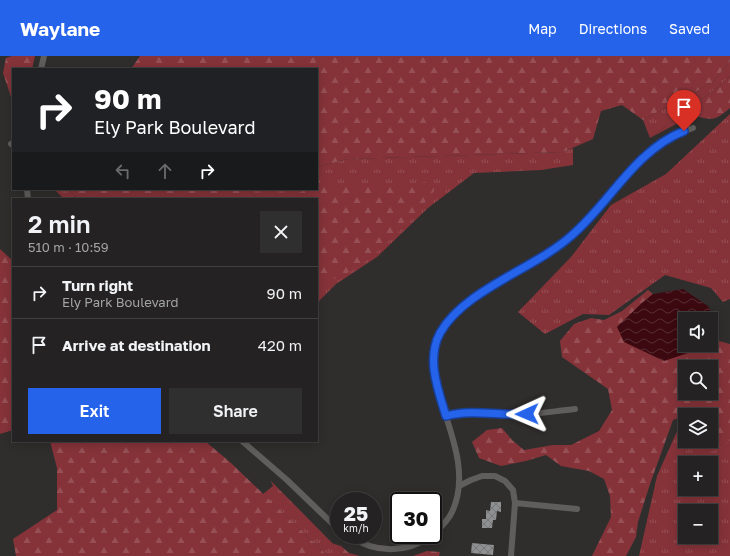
<!DOCTYPE html>
<html lang="en">
<head>
<meta charset="utf-8">
<style>
	body { margin:0; font-family:"Golos Text",sans-serif; background:#302f2f; color:#f1f3f6; height:100vh; display:flex; flex-direction:column; font-size:15px; white-space:nowrap }
	* { box-sizing:border-box; margin:0 }
	p { font-size:13px; color:#a3a4a5 }
	.icon { flex:none; width:22px; height:22px; fill:none; stroke:currentColor; stroke-width:2; stroke-linecap:round; stroke-linejoin:round }
	.map { position:relative; flex:1; overflow:hidden }
	.sheet { position:absolute; left:12px; top:142px; width:306px; height:244px; display:flex; flex-direction:column; background:#242222; border-radius:0px; box-shadow:0 2px 10px #0003,0 0 0 1px #413f40 }
	.sheet>* { flex:none }
	.banner { position:absolute; left:12px; top:12px; width:306px; height:122px; border-radius:0px; box-shadow:0 2px 10px #0003,0 0 0 1px #413f40; background:#202124; color:#fff; overflow:hidden }
	.controls { position:absolute; left:678px; top:256px; display:grid; gap:8px }
	.controls a { display:grid; place-items:center; width:40px; height:40px; border-radius:0px; background:#242222; box-shadow:0 2px 10px #0003,0 0 0 1px #413f40; font-size:20px }
	.speed { position:absolute; left:330px; top:436px; display:flex; gap:8px; font-size:20px; font-weight:700; text-align:center }
	.speed>* { display:grid; place-content:center; width:52px; height:52px; border-radius:50%; background:#242222; box-shadow:0 2px 10px #0003,0 0 0 1px #413f40; line-height:1 }
	.speed small { font-size:10px; font-weight:400 }
	.speed .limit { border:2px solid #111; border-radius:6px; background:#fff; color:#111 }
	.pin { position:absolute; display:grid; place-items:center; width:34px; height:34px; color:#fff; margin:-41px -17px; border-radius:50% 50% 50% 0; rotate:-45deg; box-shadow:0 0 4px #0007 }
	.pin .icon { rotate:45deg }
	.me { position:absolute; width:44px; margin:-22px; rotate:269deg; stroke-linejoin:round; filter:drop-shadow(0 0 3px #0008) }
	.turn { display:flex; align-items:center; gap:14px; height:84px; padding:0 16px; font-size:18px }
	.turn .icon { width:52px; height:52px; stroke-width:2.5 }
	.turn b { display:block; font-size:28px; line-height:34px }
	.lanes { display:flex; align-items:center; height:38px; padding:0 16px; background:#0003; justify-content:center; gap:20px; direction:ltr }
	.lanes .off { opacity:.35 }
	.round { display:grid; place-items:center; flex:none; width:42px; height:42px; border-radius:0px; background:#302f2f }
	.head { display:flex; align-items:center; justify-content:space-between; height:68px; padding:0 16px }
	h1 { font-size:24px; font-weight:600; line-height:30px }
	.cta { display:flex; gap:8px; margin-top:auto; padding:8px 16px }
	.cta a { flex:1; height:46px; border-radius:0px; background:#2563eb; color:#fff; font-size:16px; font-weight:600; line-height:46px; text-align:center }
	.cta a+a { background:#302f2f; color:#f1f3f6 }
	ul { padding:0; list-style:none }
	li { display:flex; align-items:center; gap:12px; height:52px; padding:0 16px; border-top:1px solid #413f40 }
	li div { flex:1 }
	li b { display:block; font-size:15px }
	li em { font-style:normal }
	header { display:flex; align-items:center; gap:24px; box-sizing:border-box; height:56px; padding:0 20px; background:#2563eb; color:#fff }
	header strong { font-size:19px }
	nav { display:flex; gap:22px; margin-inline-start:auto; font-size:14px }
	.map>svg:first-child { display:block }
	.grass { fill:url(#grass-tufts); fill-rule:evenodd }
	.forest { fill:url(#forest-firs); fill-rule:evenodd }
	.water { fill:url(#water-waves) }
	.building { fill:url(#building-cross-hatch) }
	.lines { fill:none; stroke-linecap:round; stroke-linejoin:round }
	.minor { stroke:#605d5d; stroke-width:6 }
	.route-casing { stroke:#184099; stroke-width:10 }
	.route { stroke:#2563eb; stroke-width:7 }
</style>
</head>
<body>
<header>
<strong>Waylane</strong>
<nav><a>Map</a><a>Directions</a><a>Saved</a></nav>
</header>
<div class="map">
<svg width="730" height="500" viewBox="0 0 730 500">
	<defs>
		<pattern id="grass-tufts" width="24" height="20" patternUnits="userSpaceOnUse"><rect width="24" height="20" fill="#853339"/><path d="M3 7l-1-3M5 7V3M7 7l1-3M15 17l-1-3M17 17v-4M19 17l1-3" fill="none" stroke="#965055"/></pattern>
		<pattern id="forest-firs" width="22" height="20" patternUnits="userSpaceOnUse"><rect width="22" height="20" fill="#853339"/><path d="M5 1l3.5 6h-7zM16 11l3.5 6h-7z" fill="#965055"/></pattern>
		<pattern id="water-waves" width="16" height="10" patternUnits="userSpaceOnUse"><rect width="16" height="10" fill="#3c0910"/><path d="M0 5q4-4 8 0t8 0" fill="none" stroke="#572c32"/></pattern>
		<pattern id="building-cross-hatch" width="8" height="8" patternUnits="userSpaceOnUse"><rect width="8" height="8" fill="#8e9092"/><path d="M0 0l8 8M0 8l8-8" fill="none" stroke="#777879"/></pattern>
	</defs>
	<rect width="100%" height="100%" fill="#302e2d"/>
	<path class="grass" d="M730,5V20L722,28L650,82L643,64L713,26Z
		M730,58V243L723,246L711,232L665,219L609,259L583,258L545,278L518,256L571,201L611,149L666,118Z
		M573,92V109L541,114L474,117L428,152L377,201L336,228L317,247V143H258L248,133H317V111L348,103L563,96Z
		M54,133H68L78,143H64Z
		M682,364L685,365V385H711L730,380V500H639L657,420ZM685,407H711V433H685ZM685,455H711V481H685Z
		M271,425L345,500H328L263,438L273,430Z"/>
	<path class="forest" d="M12,0H35L32,13H13V47L3,17L6,2Z
		M140,0H730V5L713,26L643,64L622,49L601,55L593,83L563,96L348,103L317,111V13H131Z
		M730,20V52C715,65 712,65 693,59L650,82L722,28Z
		M433,126L434,135L410,165L371,201L353,214L326,227L317,238V143H289C296,137 308,133 317,133V131L322,129L374,130Z
		M75,133H248L258,143H78L70,135Z
		M0,193L13,205V374L0,378Z
		M648,234L653,238L642,247L617,271L691,296L705,289H711V286L715,284L730,288V384L722,391L710,396L700,391L701,385H711V359H693L690,358L673,364L650,428L638,466L636,481L626,500H592L611,461L610,440L604,423L589,415L561,410L546,399L526,405L501,410L479,402L472,386L487,374L502,372L512,384L524,394L553,389H571L599,375L612,354L608,333L562,301L560,285L574,268L591,262L604,264L622,255ZM685,311H711V337H685Z
		M50,385H205L231,407L328,500H16L13,483L57,454V412Z
		M331,487L341,490L349,497L360,500H345Z
		M427,495L440,496L439,500H413Z"/>
	<path class="water" d="M683,233L708,250L719,271L715,284L711,286V263H685V289H705L691,296L664,305L624,286L617,271L642,247L653,238Z"/>
	<path class="building" d="M491,446H501V456L497,455L496,464H493L492,472H482V463H486V454L490,455Z
		M472,487L494,489L493,499L471,497Z"/>
	<g class="lines">
		<path class="minor" d="M41,13L44,0
			M11,88L13,87
			M27,133L28,143
			M446,360C468,354 491,359 514,359C534,359 555,355 575,353
			M242,385L287,424L339,474
			M459,430L471,424L482,420H495L505,425L513,434L515,447L511,500
			M515,447L577,453
			M347,479C375,497 404,499 433,479
			M433,479C440,472 448,465 452,456C469,420 452,380 441,345C435,325 431,305 437,285C451,241 523,217 558,190C583,172 602,148 621,125C633,112 645,98 660,88C670,81 681,76 693,72"/>
	</g>
	<g class="lines">
		<defs>
			<path id="route" d="M527,358C500,360 472,353 446,360C438,334 426,303 440,277C464,234 534,213 571,180C610,147 634,95 684,75"/>
		</defs>
		<use href="#route" class="route-casing"/>
		<use href="#route" class="route"/>
	</g>
</svg>
<div class="controls">
<a><svg class="icon" aria-label="sound" viewBox="0 0 24 24"><path d="M4 9h4l5-4v14l-5-4H4zM17 9q2 3 0 6"/></svg></a>
<a><svg class="icon" aria-label="search" viewBox="0 0 24 24"><circle cx="10" cy="10" r="6"/><path d="M15 15l6 6"/></svg></a>
<a><svg class="icon" aria-label="layers" viewBox="0 0 24 24"><path d="M12 4l9 5-9 5-9-5zM3 14l9 5 9-5"/></svg></a>
<a>+</a>
<a>−</a>
</div>
<div class="speed"><div>25<small>km/h</small></div><div class="limit">30</div></div>
<div class="pin" style="left:684px;top:75px;background:#d93025"><svg class="icon" aria-label="arrive" viewBox="0 0 24 24"><path d="M6 21V4h12l-3 4 3 4H6"/></svg></div>
<svg class="me" style="left:527px;top:358px" viewBox="-20 -20 40 40"><path d="M0-17L14 15 0 8-14 15z" fill="#2563eb" stroke="#fff" stroke-width="4"/></svg>
<div class="banner">
<div class="turn"><svg class="icon" aria-label="right" viewBox="0 0 24 24"><path d="M7 20v-9h11M14 6l5 5-5 5"/></svg><div><b>90 m</b>Ely Park Boulevard</div></div>
<div class="lanes"><svg class="icon off" aria-label="left" viewBox="0 0 24 24"><path d="M17 20v-9H6M10 6l-5 5 5 5"/></svg><svg class="icon off" aria-label="ahead" viewBox="0 0 24 24"><path d="M12 20V5M6 11l6-6 6 6"/></svg><svg class="icon" aria-label="right" viewBox="0 0 24 24"><path d="M7 20v-9h11M14 6l5 5-5 5"/></svg></div>
</div>
<section class="sheet">
<div class="head"><div><h1>2 min</h1><p>510 m · 10:59</p></div><a class="round"><svg class="icon" aria-label="close" viewBox="0 0 24 24"><path d="M6 6l12 12M18 6L6 18"/></svg></a></div>
<ul>
<li><svg class="icon" aria-label="right" viewBox="0 0 24 24"><path d="M7 20v-9h11M14 6l5 5-5 5"/></svg><div><b>Turn right</b><p>Ely Park Boulevard</p></div><em>90 m</em></li>
<li><svg class="icon" aria-label="arrive" viewBox="0 0 24 24"><path d="M6 21V4h12l-3 4 3 4H6"/></svg><div><b>Arrive at destination</b></div><em>420 m</em></li>
</ul>
<div class="cta"><a>Exit</a><a>Share</a></div>
</section>
</div>
</body>
</html>
